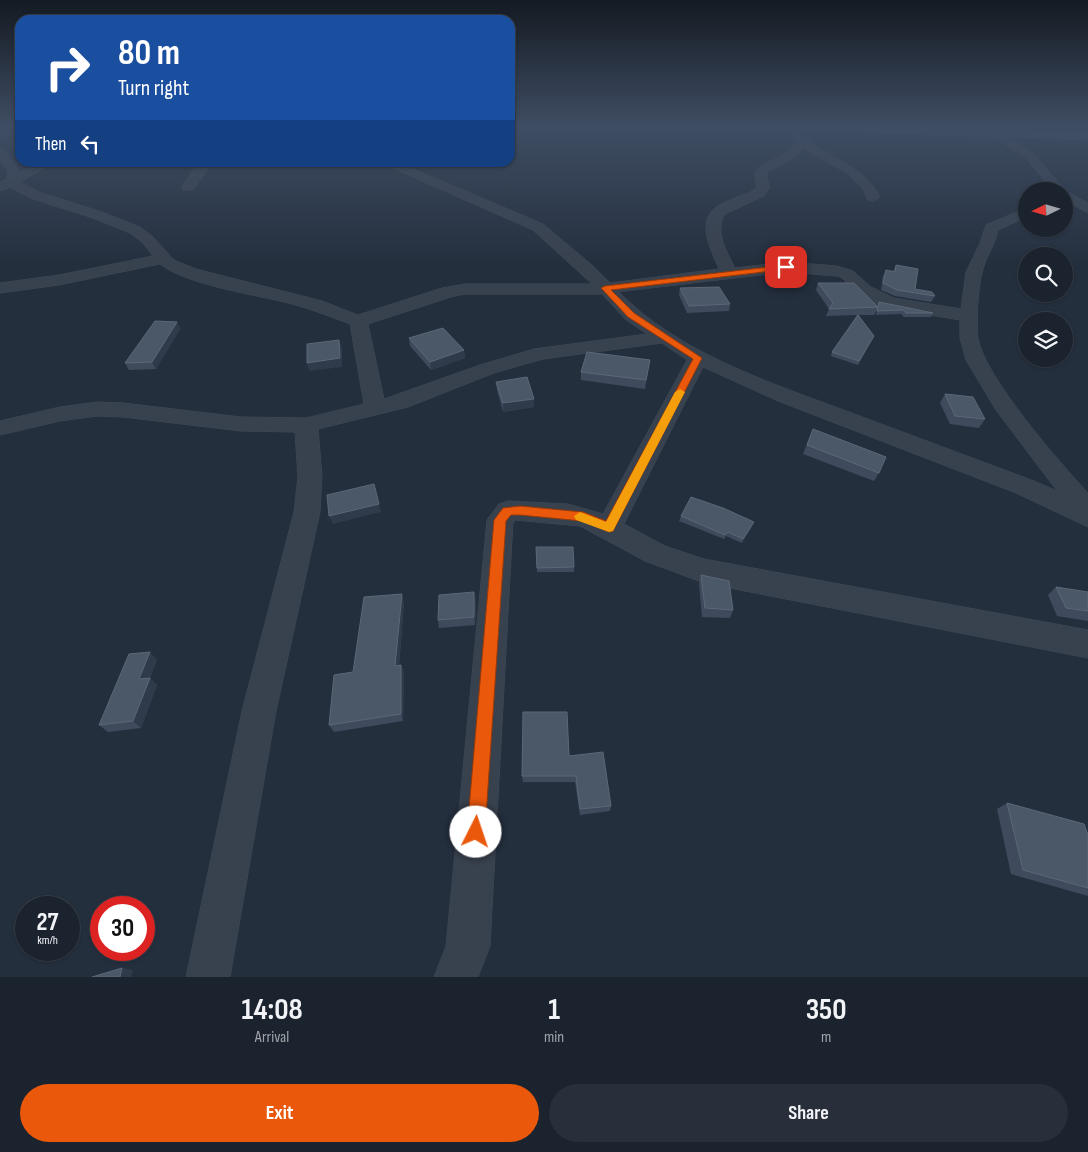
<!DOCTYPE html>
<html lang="en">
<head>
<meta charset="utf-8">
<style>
	body { margin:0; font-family:"Sofia Sans Condensed",sans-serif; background:#282f3a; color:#f1f3f6; height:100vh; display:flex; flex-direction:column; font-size:19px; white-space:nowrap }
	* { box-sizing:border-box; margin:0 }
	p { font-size:16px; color:#a0a4aa }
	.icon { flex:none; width:28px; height:28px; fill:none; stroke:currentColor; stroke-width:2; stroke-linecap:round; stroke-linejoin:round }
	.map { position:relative; height:977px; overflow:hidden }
	.panel { display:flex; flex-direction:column; background:#1b232e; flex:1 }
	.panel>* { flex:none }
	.banner { position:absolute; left:15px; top:15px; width:500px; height:152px; border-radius:15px; box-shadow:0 1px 4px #0004,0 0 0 1px #39404a; background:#1a4fa0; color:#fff; overflow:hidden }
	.needle { width:32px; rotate:265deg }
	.fabs { position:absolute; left:1018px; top:182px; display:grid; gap:10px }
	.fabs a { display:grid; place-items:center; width:55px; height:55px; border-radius:50%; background:#1b232e; box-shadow:0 1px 4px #0004,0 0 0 1px #39404a; font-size:25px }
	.speed { position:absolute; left:15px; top:896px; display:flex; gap:10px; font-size:25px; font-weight:700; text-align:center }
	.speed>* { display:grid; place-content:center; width:65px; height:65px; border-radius:50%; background:#1b232e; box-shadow:0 1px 4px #0004,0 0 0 1px #39404a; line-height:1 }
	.speed small { font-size:12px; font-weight:400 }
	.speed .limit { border:8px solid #d22; background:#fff; color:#111 }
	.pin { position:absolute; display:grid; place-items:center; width:42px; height:42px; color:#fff; margin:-21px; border-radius:10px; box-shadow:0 2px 8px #0006 }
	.me { position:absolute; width:55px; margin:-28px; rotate:4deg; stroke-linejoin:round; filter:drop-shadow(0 0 4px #0008) }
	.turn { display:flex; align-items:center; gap:18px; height:105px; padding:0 20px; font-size:22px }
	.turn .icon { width:65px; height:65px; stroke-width:2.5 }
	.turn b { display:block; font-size:35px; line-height:42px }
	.then { display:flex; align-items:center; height:48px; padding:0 20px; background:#0003; gap:10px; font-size:19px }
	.eta { display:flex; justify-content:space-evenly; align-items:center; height:85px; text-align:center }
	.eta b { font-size:30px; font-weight:700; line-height:35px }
	.action { display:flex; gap:10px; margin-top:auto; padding:10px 20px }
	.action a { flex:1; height:58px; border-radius:30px; background:#ea580c; color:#fff; font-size:20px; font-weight:700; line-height:58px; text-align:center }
	.action a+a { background:#282f3a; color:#f1f3f6 }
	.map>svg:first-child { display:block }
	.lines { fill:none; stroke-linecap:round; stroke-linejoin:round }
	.street-casing { stroke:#414a57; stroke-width:1 }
	.secondary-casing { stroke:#414a57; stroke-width:1 }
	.street { fill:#38414e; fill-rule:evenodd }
	.secondary { fill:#465061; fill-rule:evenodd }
	.wall { fill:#3f4b5c }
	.shaded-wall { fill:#2f3b4b }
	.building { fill:#4b5868; stroke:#5c6777 }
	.route { fill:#ea580c; stroke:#983908 }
	.slow { fill:#f59e0b }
</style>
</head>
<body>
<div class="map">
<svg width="1088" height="977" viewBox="0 0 1088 977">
	<rect width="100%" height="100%" fill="#242f3e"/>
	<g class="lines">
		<defs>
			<path id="street" d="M2,127H12L9,136L0,142Z
				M788,127H796C819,158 862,161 880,197L873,201L868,200L863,189L848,174L804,148L794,158L767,172V178L770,187L764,196L725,214C714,231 727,252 735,268L786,262L837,266L853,271L871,287L894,298L961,309L966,272L980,243L986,225L1026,208V217L998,230C995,246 985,258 982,273C978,290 976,320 978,338C984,376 1060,463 1088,493V527L1016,493L778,401L703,367L624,524L665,546L704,559L1088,630V658L704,583L645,561L580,526L515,520L513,523L512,539L490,946L478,977H434L446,946L487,520L499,504L508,501L568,504L603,514L687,360L662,343L543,359L494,373L408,407L318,429L322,477L320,512L276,711L230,977H186L242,711L294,512L298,477L295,432L241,431L123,417L97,416L60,421L0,435V421L60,407L97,402L123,403L241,417L306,418L364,404L350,324C330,317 312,309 292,304C258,295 186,285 160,264L59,285L0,293V283L59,275L153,256L142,242L130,233L93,218L30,198L10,187L0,191V182L6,179L8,172L0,160V148L4,149L20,172L39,162H55L20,182L39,192L102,212L140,227L152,236L174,260L196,269L322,301L358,315L442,288L465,284H592L533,230L379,162H397L543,224L592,265L610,283L719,269C712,252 696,223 715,208C725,200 743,196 754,190L757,187L754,174C761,159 786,160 796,142L787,129ZM786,272L836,276L841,277L859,295L883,307L960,320V338L966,360L996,410L1057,491L1034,481C972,458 911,435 849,412C771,383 678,353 619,292ZM465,294H602L625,319L647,334L534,349L480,365L384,399L368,324L451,297Z
				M978,127H990L1034,154L1066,191L1088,203V213L1064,200V191H1053L1026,158Z
				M199,162H211V165L193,190H183L182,187Z"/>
			<path id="secondary" d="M788,127H907L1088,132V140L794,130Z"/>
		</defs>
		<use href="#street" class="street-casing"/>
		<use href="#secondary" class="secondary-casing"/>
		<use href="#street" class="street"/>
		<use href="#secondary" class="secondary"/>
	</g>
	<path class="wall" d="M896,265L915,289L935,296L931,302L895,296L881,290L883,276L886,270L893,271Z
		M818,283L877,307L879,302L933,313L931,317H904L901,314L876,315L877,310L874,315H858L874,336L858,365L831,356L832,352L857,315L826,316L829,309L816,290Z
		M680,288L730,304L729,311L687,313L679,295Z
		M177,322L180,329L156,369L129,370L125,363Z
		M409,338L464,350L465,358L431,370L410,346Z
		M650,360L645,389L581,380V372Z
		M496,382L534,399V407L503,412L497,390Z
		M945,394L985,419L979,428L950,424L940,403Z
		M813,429L879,473L874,481L803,454Z
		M681,516L752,526L742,543L726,536L724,539L679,521Z
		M536,547L574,567V572H537Z
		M701,575L733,610L730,618L702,617L699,583Z
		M1056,587L1088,592V621L1057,616L1048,595Z
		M474,592L476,601L475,625L439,628L438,620Z
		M404,602L399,666L401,665L404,673L403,721L334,732L329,725L353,672Z
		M157,660L150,678L157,685L141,728L108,732L99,725Z
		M569,756L611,806L610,811L580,815L575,782H523L522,776Z
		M1007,803L1088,835V896L1011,874L997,809Z"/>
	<path class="shaded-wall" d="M177,322L180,329L156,369L152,362Z
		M339,340L342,348V367L309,371L307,363Z
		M464,350L465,358L431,370L430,362Z
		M534,399V407L503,412V403Z
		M374,484L381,512L333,524L329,516Z
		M754,522L752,526L742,543L743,539Z
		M474,592L476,601L475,625L474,617Z
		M402,594L404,602L398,674L395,666Z
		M150,652L157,660L150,678L157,685L141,728L133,721L139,679Z
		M401,665L404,673L403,721L401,714Z
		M122,968L133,970L131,977H120Z"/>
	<path class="building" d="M896,265L918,269L915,289L932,292L935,296L897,290L883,283L886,270L895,272Z
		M818,283H854L878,307L829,309L833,303Z
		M719,287L730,304L689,306L680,288Z
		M879,302L933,313H906L903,310L877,311Z
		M858,315L874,336L859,361L832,352Z
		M155,321L177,322L152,362L125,363Z
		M443,328L464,350L430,362L409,338Z
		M339,340L340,358L307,363V344Z
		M587,352L650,360L646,380L581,372Z
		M527,377L534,399L503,403L496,382Z
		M945,394L973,397L985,419L955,416Z
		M813,429L886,457L879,473L807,445Z
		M374,484L379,504L329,516L327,495Z
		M691,497L723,508L754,522L743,539L728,532L725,535L681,516Z
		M536,547H573L574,567L537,568Z
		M701,575L729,581L733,610L705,608Z
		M1056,587L1088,592V611L1066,608Z
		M474,592V617L438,620L439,595Z
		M402,594L395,666L401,665V714L329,725L334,675L353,672L364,597Z
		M150,652L139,679L150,678L133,721L99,725L129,654Z
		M523,712H567L569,756L603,752L611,806L580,809L576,776H522Z
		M1007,803L1084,824L1088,835V888L1023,870Z
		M122,968L120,977H92Z"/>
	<linearGradient id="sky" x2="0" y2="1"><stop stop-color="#141a22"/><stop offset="0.48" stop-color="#3f4d63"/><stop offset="1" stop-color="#3f4d63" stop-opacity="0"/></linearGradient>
	<rect width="1088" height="264" fill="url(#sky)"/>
	<path class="route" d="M786,265L790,267L789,269L611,290L634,313L702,358L613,531L609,532L582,521L520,515H511L506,521L485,832L483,839L476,841L470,839L467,832L494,520L503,508L520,506L583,512L606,521L693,359L628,317L601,288L605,286Z"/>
	<path class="slow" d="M680,389L685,392L613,531L609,532L576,520L574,516L580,512L606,522L675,392Z"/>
</svg>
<div class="fabs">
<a><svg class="needle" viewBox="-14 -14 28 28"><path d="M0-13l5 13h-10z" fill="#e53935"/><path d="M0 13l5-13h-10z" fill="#a0a4aa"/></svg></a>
<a><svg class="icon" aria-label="search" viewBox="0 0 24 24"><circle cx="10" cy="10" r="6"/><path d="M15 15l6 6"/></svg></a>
<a><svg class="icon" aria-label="layers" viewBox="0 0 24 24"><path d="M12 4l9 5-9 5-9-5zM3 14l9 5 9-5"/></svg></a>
</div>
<div class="speed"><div>27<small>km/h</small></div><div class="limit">30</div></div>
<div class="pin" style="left:786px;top:267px;background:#d93025"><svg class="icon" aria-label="arrive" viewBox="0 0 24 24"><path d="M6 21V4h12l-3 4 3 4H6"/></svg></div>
<svg class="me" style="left:476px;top:832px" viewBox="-20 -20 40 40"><circle r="19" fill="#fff"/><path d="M0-13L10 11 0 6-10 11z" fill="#ea580c"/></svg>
<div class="banner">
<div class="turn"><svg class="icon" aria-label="right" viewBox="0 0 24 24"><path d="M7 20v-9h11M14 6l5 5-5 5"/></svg><div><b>80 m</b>Turn right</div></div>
<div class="then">Then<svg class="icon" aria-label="left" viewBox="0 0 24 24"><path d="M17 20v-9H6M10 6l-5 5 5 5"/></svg></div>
</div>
</div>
<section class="panel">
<div class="eta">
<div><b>14:08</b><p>Arrival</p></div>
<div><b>1</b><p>min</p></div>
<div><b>350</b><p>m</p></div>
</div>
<div class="action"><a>Exit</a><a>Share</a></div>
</section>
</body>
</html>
